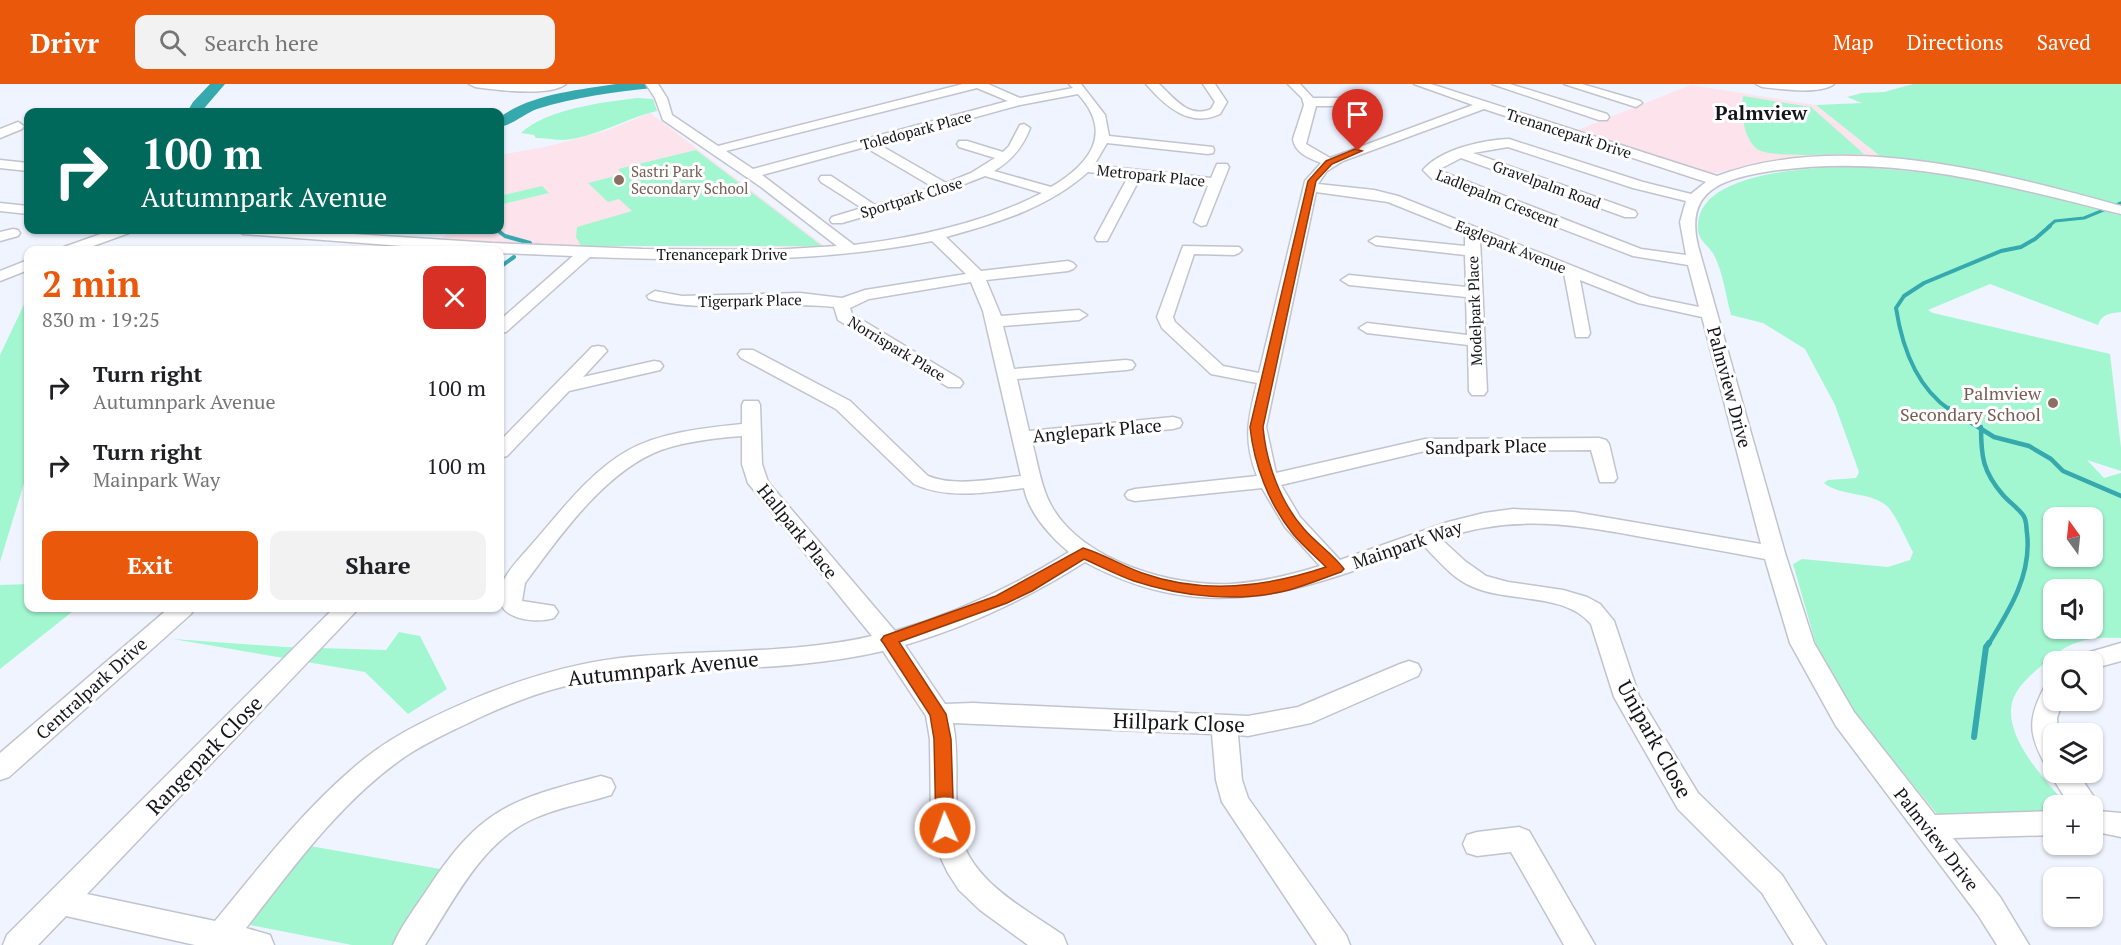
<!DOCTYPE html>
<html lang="en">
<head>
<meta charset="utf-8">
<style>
	body { margin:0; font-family:"PT Serif",serif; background:#f2f2f2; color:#202124; height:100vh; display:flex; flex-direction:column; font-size:22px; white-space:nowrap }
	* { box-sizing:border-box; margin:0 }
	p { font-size:20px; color:#757577 }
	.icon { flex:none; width:33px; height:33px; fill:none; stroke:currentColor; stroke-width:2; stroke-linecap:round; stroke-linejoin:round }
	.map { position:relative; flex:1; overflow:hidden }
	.details { position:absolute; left:24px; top:162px; width:480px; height:366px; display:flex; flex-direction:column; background:#fff; border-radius:12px; box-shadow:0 2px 4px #0004 }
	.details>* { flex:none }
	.top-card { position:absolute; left:24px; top:24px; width:480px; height:126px; border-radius:12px; box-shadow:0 2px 4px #0004; background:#00695c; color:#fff; overflow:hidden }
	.needle { width:39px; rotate:345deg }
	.buttons { position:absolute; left:2043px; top:423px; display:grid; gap:12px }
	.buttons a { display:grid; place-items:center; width:60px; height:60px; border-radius:12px; background:#fff; box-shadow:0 2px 4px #0004; font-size:30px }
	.pin { position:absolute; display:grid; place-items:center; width:51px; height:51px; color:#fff; margin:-62px -26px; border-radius:50% 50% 50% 0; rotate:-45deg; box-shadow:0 0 6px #0007 }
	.pin .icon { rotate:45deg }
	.me { position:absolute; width:66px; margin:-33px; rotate:358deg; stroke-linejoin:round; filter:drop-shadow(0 0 4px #0008) }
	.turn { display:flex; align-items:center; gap:21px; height:126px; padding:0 18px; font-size:27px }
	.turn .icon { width:78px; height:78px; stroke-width:2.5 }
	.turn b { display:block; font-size:42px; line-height:51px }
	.round { display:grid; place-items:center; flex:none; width:63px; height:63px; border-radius:12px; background:#f2f2f2 }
	.headline { display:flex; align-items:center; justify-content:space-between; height:102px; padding:0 18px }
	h1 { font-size:36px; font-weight:600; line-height:45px; color:#ea580c }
	.action { display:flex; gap:12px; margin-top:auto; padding:12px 18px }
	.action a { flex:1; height:69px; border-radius:12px; background:#ea580c; color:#fff; font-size:24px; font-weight:600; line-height:69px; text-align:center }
	.action a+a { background:#f2f2f2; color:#202124 }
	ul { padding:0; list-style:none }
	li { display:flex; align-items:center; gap:18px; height:78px; padding:0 18px }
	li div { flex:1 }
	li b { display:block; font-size:22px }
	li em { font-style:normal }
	header { display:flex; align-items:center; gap:36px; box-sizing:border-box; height:84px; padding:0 30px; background:#ea580c; color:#fff }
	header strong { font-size:28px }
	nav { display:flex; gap:33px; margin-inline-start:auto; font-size:21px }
	.search { width:420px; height:54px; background:#f2f2f2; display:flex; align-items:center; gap:15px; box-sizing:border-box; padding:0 21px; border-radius:12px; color:#757577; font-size:22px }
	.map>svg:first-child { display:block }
	.education { fill:#fce3ec }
	.green { fill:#a3f7d0; fill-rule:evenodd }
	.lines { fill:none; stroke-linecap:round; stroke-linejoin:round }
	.stream-far3 { stroke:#35a9ae; stroke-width:3 }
	.stream-far2 { stroke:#35a9ae; stroke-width:4 }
	.stream-far1 { stroke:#35a9ae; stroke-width:4.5 }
	.stream { stroke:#35a9ae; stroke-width:6 }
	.river { fill:#35a9ae; fill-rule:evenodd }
	.minor-casing { stroke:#c1c4ce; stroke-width:3 }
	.minor { fill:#fff; fill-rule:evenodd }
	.route { fill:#ea580c; stroke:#983908; stroke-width:1.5 }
	.education-dot { fill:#8d6e63; stroke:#fff; stroke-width:2 }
	.labels { text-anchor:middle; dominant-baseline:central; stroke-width:6; stroke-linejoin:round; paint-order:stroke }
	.far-street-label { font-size:15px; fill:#141518; stroke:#fff }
	.far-education-label { font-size:15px; fill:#785e54; stroke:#fff; text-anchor:start }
	.street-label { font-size:18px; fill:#141518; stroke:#fff }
	.education-label { font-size:18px; fill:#785e54; stroke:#fff; text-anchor:end }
	.far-district-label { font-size:20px; font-weight:bold; fill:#141518; stroke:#fff }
	.near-street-label { font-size:21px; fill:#141518; stroke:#fff }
</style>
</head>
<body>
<header>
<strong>Drivr</strong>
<div class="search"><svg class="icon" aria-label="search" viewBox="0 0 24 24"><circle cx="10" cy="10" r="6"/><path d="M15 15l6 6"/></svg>Search here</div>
<nav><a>Map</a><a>Directions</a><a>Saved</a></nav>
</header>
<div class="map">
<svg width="2121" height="861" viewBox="0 0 2121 861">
	<rect width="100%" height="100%" fill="#f0f4ff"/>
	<path class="education" d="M1691,1L1816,21L1885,76L1833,73L1790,75L1709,90L1575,47Z
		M650,29L826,163L581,162L439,156L452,146H500V71L545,63L606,47Z"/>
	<path class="green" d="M1913,0H2121V121L2009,92L1970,85L1885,76L1816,21L1862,19L1847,13L1862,9L1884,8Z
		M1743,12L1811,23L1864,70C1842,69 1771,75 1757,65C1743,54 1741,28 1743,12Z
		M637,14L653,15L657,27C626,34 597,53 564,56C555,56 545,54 536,54L534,51L521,49C546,25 604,18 637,14Z
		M696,66L822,162H581L576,153L577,143L632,127L619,115L608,118L588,99L623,90L618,85Z
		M1846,83C1940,86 2031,104 2121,131V228C2110,229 2102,230 2098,241L1990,200L1928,226L1933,229L2110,270L2121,364V387L2087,376L2104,394L2121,389V554C2085,552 2067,558 2041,582C2032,590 2022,598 2016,609C1995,645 2045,696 2067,721L2054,722L2053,730L1942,736L1861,637L1836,599L1817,564L1793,480L1802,475L1888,483L1910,476L1913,468C1907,457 1895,429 1887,422C1869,407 1842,413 1824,399L1828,396L1856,394L1859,388L1835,321L1805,265L1763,239L1731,231C1726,212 1723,190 1715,173C1710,162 1699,158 1698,146C1693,88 1808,84 1846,83ZM2054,434H2092V472H2054ZM2054,506H2092V544H2054Z
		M542,102L549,109L503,120L500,116V112Z
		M28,212V386L0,478V271Z
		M28,500V524H77L0,585V501Z
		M399,548L420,552L447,605L408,630L365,588L173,555L286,563L386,566Z
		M310,762L446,786L393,861H352L245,840Z"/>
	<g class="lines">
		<path class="stream-far3" d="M2048,143L2055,137L2084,134L2121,119"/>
		<path class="stream-far2" d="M497,146L505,152L530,159
			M500,183L514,173
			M1950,326C1916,303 1902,263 1896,224L1904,212L1924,199L2001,167L2021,163L2035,155L2050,142"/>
		<path class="stream-far1" d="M1948,324L1994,353L2029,362L2051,375L2063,387L2121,412
			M1981,343C1981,373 1983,388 2003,411C2009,418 2018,424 2023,431C2027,436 2026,443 2027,449C2032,491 2009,527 1988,561"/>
		<path class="stream" d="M1974,653L1986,563L1989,559"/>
		<path class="river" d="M210,0H225L201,28H187L193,18Z
			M616,0H660L653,4C614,8 575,13 537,25C524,30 512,41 500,43V33C532,10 578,6 616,0Z"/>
		<defs>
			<path id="minor" d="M469,0H566C549,13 496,6 475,3Z
				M646,0H658L667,14L672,31L718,62L963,0H988L1020,14L1073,4L1069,0H1081L1105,31L1109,52L1213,63L1214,66L1213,69L1208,70L1107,59L1094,81L1211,94L1217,80H1227L1229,83L1206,141L1201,142L1194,138L1208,102L1140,94L1107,157H1097L1095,154L1128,93L1088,88C1048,124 997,139 946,153L981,187L1068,177L1073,179L1076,182L1073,185L1068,187L986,196L1001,232L1079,226L1087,231L1079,236L1003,242L1014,285L1126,276L1132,277L1135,281L1132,285L1126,286L1017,295L1029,347L1173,333L1180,335L1182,339L1180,343L1173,345L1032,358C1038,380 1041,404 1052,423C1083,477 1172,503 1231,500C1261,498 1291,491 1320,482L1285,443L1262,404L1135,417L1128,415L1125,411L1128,407L1135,405L1257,392C1243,356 1248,335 1257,299L1211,290L1162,244L1157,233L1183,162L1239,163L1242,166L1239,169L1234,171L1194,170L1173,233L1175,238L1223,282L1259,289L1305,97L1321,79C1309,74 1295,69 1293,55L1304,21L1302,14L1288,0H1300L1313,14H1354L1360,18L1354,22H1316L1306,60L1330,74L1473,21L1414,0H1431L1717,92C1841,46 1998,88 2121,122V130C2000,100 1890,68 1765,88C1719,96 1685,108 1698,162L1785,469L1814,559L1854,628L1935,731L2054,727V751L1953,754L2000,813L2029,861H1997L1978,831L1836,642L1790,559L1765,475C1724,467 1683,460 1642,453C1571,440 1511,430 1441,455L1465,477L1486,492L1508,498L1563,506L1587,513L1600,520L1614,537L1639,612L1698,709L1782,791L1826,861H1794L1762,809L1678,725L1614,613L1591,540C1564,508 1510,519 1473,503C1453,495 1438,476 1423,461C1303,507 1207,544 1085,478C1028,514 969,542 905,561L945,620L973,619L1248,632L1298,623L1400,580L1409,577L1418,580L1421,586L1418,592L1311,639L1248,652L1238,651L1242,696L1248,714L1346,851L1350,861H1317L1222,718L1216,696L1212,650L953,639C960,674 953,710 959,745C968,796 1024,824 1063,851L1067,861H1028L980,826L959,806L948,789L936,764L931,744L930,655L926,632L883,567C797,587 709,583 622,592C569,598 531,610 483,632C456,645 428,657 403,674C339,719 293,784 246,844L270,851L274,861H195L66,832L38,861H3L7,851L334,524H359L87,810L215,837C258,785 299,731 351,686C384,656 423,637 464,619C515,597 564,581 620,574C704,565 790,571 872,552L748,399L742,380V352C715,354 687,357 661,366C605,387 559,453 525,499L522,517L554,522L558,528L554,534C541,538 522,537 510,530C498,524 498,509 503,498C509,484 523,471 533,459C562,426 589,389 627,367C661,348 704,344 742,340V321L744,317H758L760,321L762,380L768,398L895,547C957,529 1014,502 1069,468C1050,452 1029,429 1024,404C988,408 948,416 914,400L836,325L741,274L738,270L741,266H753L850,317L928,392C955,403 992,395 1021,392L983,227L971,198L869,215L850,224L852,230L960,295L963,299L960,303H948L838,236L834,223C774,216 707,230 649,215L647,212L655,207L682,212L800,209L842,214L865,206L966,190L932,157C820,179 705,177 590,173L506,248L500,249V236L573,172L500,169V166L442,165L243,150L236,146H291L492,159L642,165L771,166L837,162L761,103L663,36L655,14ZM977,4L1008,17L753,85L726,67ZM1078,10C1114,49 1090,80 1051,103L994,87C1012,76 1023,63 1030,44L1024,40L1020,41L1009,62L1003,68L967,57H959L957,60L959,63L995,74L971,89L946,99L878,60L1020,21ZM1484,25L1706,98L1691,110L1643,98L1509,55C1483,56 1441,65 1423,86L1432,95L1633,172L1688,181L1699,223L1650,213L1398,112L1374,106L1318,100L1327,87L1343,77ZM865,63L933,103L875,121L831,92H821L819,95L821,98L862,124L832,133L830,136L832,139H842L934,112L985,92L1042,109C984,139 919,153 854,161L762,91ZM1508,63L1633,104L1686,117L1680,138L1686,171L1641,165L1438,86L1461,74L1625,133H1635L1637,130L1635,127L1473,69ZM1316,108L1388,118L1465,149V162L1376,153L1369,157L1376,161L1465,171L1466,203L1349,191L1341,196L1349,201L1466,213L1467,251L1367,239L1359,244L1367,249L1468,261L1469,307L1472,311H1484L1487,307L1480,155L1564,189L1576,253H1588L1590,249L1580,196L1638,219L1702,233L1761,460L1574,428L1513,425L1484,429L1448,438L1340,476L1300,433L1281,401L1425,367L1591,366L1600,398H1614L1617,394L1609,360L1606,356L1599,354L1425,355L1276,389L1266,343Z
				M1146,0H1159C1174,14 1189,35 1211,25L1215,18L1203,0H1215L1227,18L1220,30C1190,44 1166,23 1146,0Z
				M1492,0H1510L1607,30L1609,33L1607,36H1599Z
				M1564,0H1582L1640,17L1642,19L1636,23Z
				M1756,0H1834C1820,11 1780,5 1762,3Z
				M18,38L24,42L22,45L0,54V45Z
				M0,76L28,79V87L0,84Z
				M0,119L28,122V130L0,127Z
				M13,145L18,146L20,149L18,152L0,157V148Z
				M112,146H131L129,149L82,166H61L64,163Z
				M28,176V186L0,197V187Z
				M598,262L604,263L607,267L583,293L654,277L660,278L663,282L660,286L569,307L507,372L500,374V357L592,263Z
				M169,524H195L191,530L9,693L0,696V669Z
				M2121,559V577L2092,585V578H2073L2076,572Z
				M2054,600V616H2063L2057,634L2058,650H2054V688H2077L2100,722L2097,727L2121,729V753L2092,747V722H2070L2049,688L2051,683L2045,680C2028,649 2028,634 2045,602Z
				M601,692L611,695L615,703L611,711C586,719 559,723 535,734C482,757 455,815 425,861H393C401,842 415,824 427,806C480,725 509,716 601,692Z
				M1519,743L1529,747L1595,861H1564L1511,768L1477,772L1467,769L1463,760L1467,751L1477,748Z"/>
		</defs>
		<use href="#minor" class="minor-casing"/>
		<use href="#minor" class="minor"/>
	</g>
	<path class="route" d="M1355,65L1362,67L1332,80L1316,97L1263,343C1266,378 1280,418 1304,445C1316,459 1333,470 1344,485L1341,488C1324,494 1307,501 1289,506C1239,519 1183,513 1134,497C1117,491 1100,482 1084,475L1032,507L1007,519L899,558L946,630L951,655L954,744L951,749L945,752L939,749L936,744L934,655L930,631L884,560L881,556L884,552L996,512L1083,464C1104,470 1122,482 1142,489C1204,511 1266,503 1326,483C1315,472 1303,462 1293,450C1269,420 1254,381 1250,343L1308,97L1326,77Z"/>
	<g class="education-dot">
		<circle cx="619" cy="96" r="6"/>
		<circle cx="2053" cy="319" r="6"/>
	</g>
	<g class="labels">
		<g class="far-street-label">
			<text transform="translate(916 46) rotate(-15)">Toledopark Place</text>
			<text transform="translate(1569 49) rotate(18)">Trenancepark Drive</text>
			<text transform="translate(1151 91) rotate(6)">Metropark Place</text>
			<text transform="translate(1547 100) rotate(20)">Gravelpalm Road</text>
			<text transform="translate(911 113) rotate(-17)">Sportpark Close</text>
			<text transform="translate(1498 114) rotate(22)">Ladlepalm Crescent</text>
			<text transform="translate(1511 162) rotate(22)">Eaglepark Avenue</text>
			<text x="722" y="170">Trenancepark Drive</text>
			<text transform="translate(750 216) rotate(-1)">Tigerpark Place</text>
			<text transform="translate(1474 227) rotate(-92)">Modelpark Place</text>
			<text transform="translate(897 264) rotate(31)">Norrispark Place</text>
		</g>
		<g class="far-education-label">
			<text x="631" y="87">Sastri Park<tspan x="631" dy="17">Secondary School</tspan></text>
		</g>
		<g class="street-label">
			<text transform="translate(1730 303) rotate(75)">Palmview Drive</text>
			<text transform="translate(1097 346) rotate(-5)">Anglepark Place</text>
			<text transform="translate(1486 362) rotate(-1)">Sandpark Place</text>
			<text transform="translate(798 447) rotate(51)">Hallpark Place</text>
			<text transform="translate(1407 460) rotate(-19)">Mainpark Way</text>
			<text transform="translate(91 604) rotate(-42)">Centralpark Drive</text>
			<text transform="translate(1937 755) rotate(52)">Palmview Drive</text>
		</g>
		<g class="education-label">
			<text x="2041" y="309">Palmview<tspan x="2041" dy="21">Secondary School</tspan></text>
		</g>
		<g class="far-district-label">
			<text x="1761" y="28">Palmview</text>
		</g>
		<g class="near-street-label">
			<text transform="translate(663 584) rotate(-6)">Autumnpark Avenue</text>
			<text transform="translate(1179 638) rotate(2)">Hillpark Close</text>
			<text transform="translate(1655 655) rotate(61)">Unipark Close</text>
			<text transform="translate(204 671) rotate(-46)">Rangepark Close</text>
		</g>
	</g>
</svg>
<div class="buttons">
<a><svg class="needle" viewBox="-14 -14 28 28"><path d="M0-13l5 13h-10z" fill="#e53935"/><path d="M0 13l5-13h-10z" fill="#757577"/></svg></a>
<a><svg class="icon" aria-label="sound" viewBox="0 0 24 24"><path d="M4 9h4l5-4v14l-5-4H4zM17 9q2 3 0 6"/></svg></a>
<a><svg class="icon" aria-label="search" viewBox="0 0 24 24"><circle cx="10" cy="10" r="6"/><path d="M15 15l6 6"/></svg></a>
<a><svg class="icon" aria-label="layers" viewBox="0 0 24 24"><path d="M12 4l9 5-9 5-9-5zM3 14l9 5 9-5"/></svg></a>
<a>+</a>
<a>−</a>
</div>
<div class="pin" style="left:1358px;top:67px;background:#d93025"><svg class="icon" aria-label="arrive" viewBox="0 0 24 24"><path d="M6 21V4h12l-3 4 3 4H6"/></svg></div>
<svg class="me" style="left:945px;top:744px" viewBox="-20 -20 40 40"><circle r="17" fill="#ea580c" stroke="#fff" stroke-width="3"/><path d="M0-11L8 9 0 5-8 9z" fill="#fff"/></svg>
<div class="top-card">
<div class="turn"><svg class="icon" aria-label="right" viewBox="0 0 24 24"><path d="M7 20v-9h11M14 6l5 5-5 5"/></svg><div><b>100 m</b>Autumnpark Avenue</div></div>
</div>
<section class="details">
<div class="headline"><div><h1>2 min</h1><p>830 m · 19:25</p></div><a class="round" style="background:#d93025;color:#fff"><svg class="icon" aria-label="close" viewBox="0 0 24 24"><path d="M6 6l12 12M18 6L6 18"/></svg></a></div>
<ul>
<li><svg class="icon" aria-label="right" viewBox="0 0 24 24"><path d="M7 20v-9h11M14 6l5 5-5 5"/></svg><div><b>Turn right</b><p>Autumnpark Avenue</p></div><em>100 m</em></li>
<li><svg class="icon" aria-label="right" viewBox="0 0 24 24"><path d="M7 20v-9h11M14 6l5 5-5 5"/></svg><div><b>Turn right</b><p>Mainpark Way</p></div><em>100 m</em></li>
</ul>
<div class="action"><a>Exit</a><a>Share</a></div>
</section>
</div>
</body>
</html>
